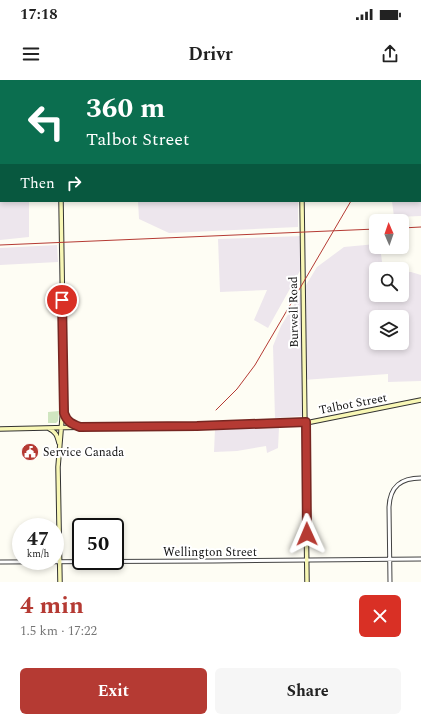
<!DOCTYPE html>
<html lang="en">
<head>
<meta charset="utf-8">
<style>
	body { margin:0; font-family:Spectral,serif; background:#f6f6f6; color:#222; height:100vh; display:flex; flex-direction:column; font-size:15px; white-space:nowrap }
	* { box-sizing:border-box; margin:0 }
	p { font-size:13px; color:#767676 }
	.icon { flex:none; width:22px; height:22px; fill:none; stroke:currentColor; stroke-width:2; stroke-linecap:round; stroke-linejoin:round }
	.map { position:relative; height:502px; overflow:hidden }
	.details { display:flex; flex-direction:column; background:#fff; flex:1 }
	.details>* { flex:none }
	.banner { position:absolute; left:0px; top:0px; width:421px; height:122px; box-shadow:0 2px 6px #0003; background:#0b6e4f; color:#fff; overflow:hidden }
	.needle { width:26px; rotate:358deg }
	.tools { position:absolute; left:369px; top:134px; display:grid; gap:8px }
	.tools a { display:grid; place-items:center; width:40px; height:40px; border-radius:6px; background:#fff; box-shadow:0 2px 6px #0003; font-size:20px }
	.speed { position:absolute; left:12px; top:438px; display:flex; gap:8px; font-size:20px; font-weight:700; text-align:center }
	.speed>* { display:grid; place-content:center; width:52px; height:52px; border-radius:50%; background:#fff; box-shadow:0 2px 6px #0003; line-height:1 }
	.speed small { font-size:10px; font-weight:400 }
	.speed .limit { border:2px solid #111; border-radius:6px; background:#fff; color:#111 }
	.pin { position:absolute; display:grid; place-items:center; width:34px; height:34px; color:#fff; margin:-17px; border:2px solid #fff; border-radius:50%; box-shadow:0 1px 4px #0007 }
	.me { position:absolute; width:44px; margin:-22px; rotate:359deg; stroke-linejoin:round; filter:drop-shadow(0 0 3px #0008) }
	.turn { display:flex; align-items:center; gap:14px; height:84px; padding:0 20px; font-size:18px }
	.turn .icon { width:52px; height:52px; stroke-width:2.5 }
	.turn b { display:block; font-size:28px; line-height:34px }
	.then { display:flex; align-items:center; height:38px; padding:0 20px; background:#0003; gap:8px; font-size:15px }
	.round { display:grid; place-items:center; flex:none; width:42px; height:42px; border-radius:6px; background:#f6f6f6 }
	.overview { display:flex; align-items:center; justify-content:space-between; height:68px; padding:0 20px }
	h1 { font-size:24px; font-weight:700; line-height:30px; color:#b53a33 }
	.button { display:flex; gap:8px; margin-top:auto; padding:8px 20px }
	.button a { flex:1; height:46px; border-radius:6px; background:#b53a33; color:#fff; font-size:16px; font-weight:700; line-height:46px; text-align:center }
	.button a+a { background:#f6f6f6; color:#222 }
	.status { display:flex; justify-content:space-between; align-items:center; height:28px; padding:0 20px; background:#fff; direction:ltr }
	.status svg { height:11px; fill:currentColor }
	header { display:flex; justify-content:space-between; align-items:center; height:52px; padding:0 20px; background:#fff; font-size:18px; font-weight:700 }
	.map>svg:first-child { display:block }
	.industrial { fill:#ede6ed; fill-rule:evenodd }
	.green { fill:#d0e6c0 }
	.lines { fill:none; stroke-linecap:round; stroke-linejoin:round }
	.tertiary-casing { stroke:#434343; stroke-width:5 }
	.secondary-casing { stroke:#323232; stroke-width:5.5 }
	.motorway-casing { stroke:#212121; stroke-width:7 }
	.tertiary { stroke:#fff; stroke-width:3 }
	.secondary { stroke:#f8f7b5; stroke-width:3.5 }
	.motorway { stroke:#e7af69; stroke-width:5 }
	.rail { stroke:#b53a33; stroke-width:1 }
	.route-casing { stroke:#762621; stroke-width:10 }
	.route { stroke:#b53a33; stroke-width:7 }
	.labels { text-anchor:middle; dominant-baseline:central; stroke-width:4; stroke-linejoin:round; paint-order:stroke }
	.street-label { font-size:12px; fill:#101010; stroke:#fff }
	.poi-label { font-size:12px; fill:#101010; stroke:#fff; text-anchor:start }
</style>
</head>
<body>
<div class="status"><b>17:18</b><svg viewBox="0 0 49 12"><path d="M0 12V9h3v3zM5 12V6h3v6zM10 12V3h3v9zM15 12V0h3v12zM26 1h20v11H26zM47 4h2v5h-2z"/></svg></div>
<header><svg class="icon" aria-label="menu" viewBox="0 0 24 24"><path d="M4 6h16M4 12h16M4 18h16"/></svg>Drivr<svg class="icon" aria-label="share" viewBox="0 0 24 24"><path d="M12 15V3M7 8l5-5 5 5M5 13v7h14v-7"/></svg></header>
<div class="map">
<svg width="421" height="502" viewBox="0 0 421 502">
	<rect width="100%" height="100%" fill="#fefdf4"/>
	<path class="industrial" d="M81,0H295V1H78Z
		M304,0H413L412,1Z
		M420,87H421V136L394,137L392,121H420Z
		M0,106L1,121H29V157L0,160Z
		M138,121H298V147L169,153L139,139Z
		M302,156L301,189L268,248L254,240L267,210L220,212L218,159Z
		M376,164V167H380L383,189H376V215H402V192H411L421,195V301L388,302V294L303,300L302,336L275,338L273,266L281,246L317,187L344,167ZM376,237H402V263H376Z
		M57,165L58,182L0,185V168Z
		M279,348L278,368L267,373L266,366L237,371L214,372L215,349Z"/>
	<path class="green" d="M59,331L58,341L56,343H48V332Z"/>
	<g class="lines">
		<defs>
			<path id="tertiary" d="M420,84H421
				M0,482L213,481L421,479
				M390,502L389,427C390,406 401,398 421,398"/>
			<path id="secondary" d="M300,0V1
				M302,121L307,502
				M64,335L66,339L77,346
				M48,348C56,352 57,355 59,363
				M0,349L311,342L421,320
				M60,502L58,387L64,315L61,121"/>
			<path id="motorway" d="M7,1L10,0
				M60,1L64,0
				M0,3H1
				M0,9H1"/>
		</defs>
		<use href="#tertiary" class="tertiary-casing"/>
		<use href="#secondary" class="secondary-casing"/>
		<use href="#motorway" class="motorway-casing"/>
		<use href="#tertiary" class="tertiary"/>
		<use href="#secondary" class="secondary"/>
		<use href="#motorway" class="motorway"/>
		<path class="rail" d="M419,1L420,0
			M402,148L421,147
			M0,165L376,149
			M216,330L237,309L255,285L351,121"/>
	</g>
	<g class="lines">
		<defs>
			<path id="route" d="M62,220L64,333C67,342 72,344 80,347L197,346L306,342L307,454"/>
		</defs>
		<use href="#route" class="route-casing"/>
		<use href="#route" class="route"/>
	</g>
	<defs>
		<symbol id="civic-disc" viewBox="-11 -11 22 22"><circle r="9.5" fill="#b53a33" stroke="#fff"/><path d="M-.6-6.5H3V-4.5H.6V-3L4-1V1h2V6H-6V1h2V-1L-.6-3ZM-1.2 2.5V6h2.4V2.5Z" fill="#fff"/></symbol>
	</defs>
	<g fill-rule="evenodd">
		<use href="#civic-disc" x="20" y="362" width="20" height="20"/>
	</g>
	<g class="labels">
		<g class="street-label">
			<text transform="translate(294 232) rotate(-91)">Burwell Road</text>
			<text transform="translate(353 324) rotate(-11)">Talbot Street</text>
			<text x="210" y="472">Wellington Street</text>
		</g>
		<g class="poi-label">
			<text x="43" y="372">Service Canada</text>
		</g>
	</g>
</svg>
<div class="tools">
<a><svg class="needle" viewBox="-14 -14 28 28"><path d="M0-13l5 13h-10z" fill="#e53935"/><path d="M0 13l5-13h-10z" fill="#767676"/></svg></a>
<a><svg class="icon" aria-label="search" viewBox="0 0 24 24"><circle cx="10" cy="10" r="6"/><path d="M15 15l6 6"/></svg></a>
<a><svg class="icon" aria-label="layers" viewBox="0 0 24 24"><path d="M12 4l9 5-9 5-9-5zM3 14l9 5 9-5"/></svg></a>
</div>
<div class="speed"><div>47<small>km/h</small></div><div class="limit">50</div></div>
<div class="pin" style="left:62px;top:220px;background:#d93025"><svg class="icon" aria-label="arrive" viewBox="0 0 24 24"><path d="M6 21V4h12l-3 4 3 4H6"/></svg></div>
<svg class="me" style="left:307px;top:454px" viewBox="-20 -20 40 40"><path d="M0-17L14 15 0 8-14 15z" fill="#b53a33" stroke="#fff" stroke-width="4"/></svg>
<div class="banner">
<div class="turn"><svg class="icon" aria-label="left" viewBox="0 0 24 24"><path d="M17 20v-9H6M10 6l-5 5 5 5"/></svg><div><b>360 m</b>Talbot Street</div></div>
<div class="then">Then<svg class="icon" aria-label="right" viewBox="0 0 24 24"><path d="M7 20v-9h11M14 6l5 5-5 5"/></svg></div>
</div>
</div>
<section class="details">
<div class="overview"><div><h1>4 min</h1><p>1.5 km · 17:22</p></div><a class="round" style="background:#d93025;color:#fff"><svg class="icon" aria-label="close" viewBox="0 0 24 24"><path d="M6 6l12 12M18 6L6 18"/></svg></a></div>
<div class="button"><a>Exit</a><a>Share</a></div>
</section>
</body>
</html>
